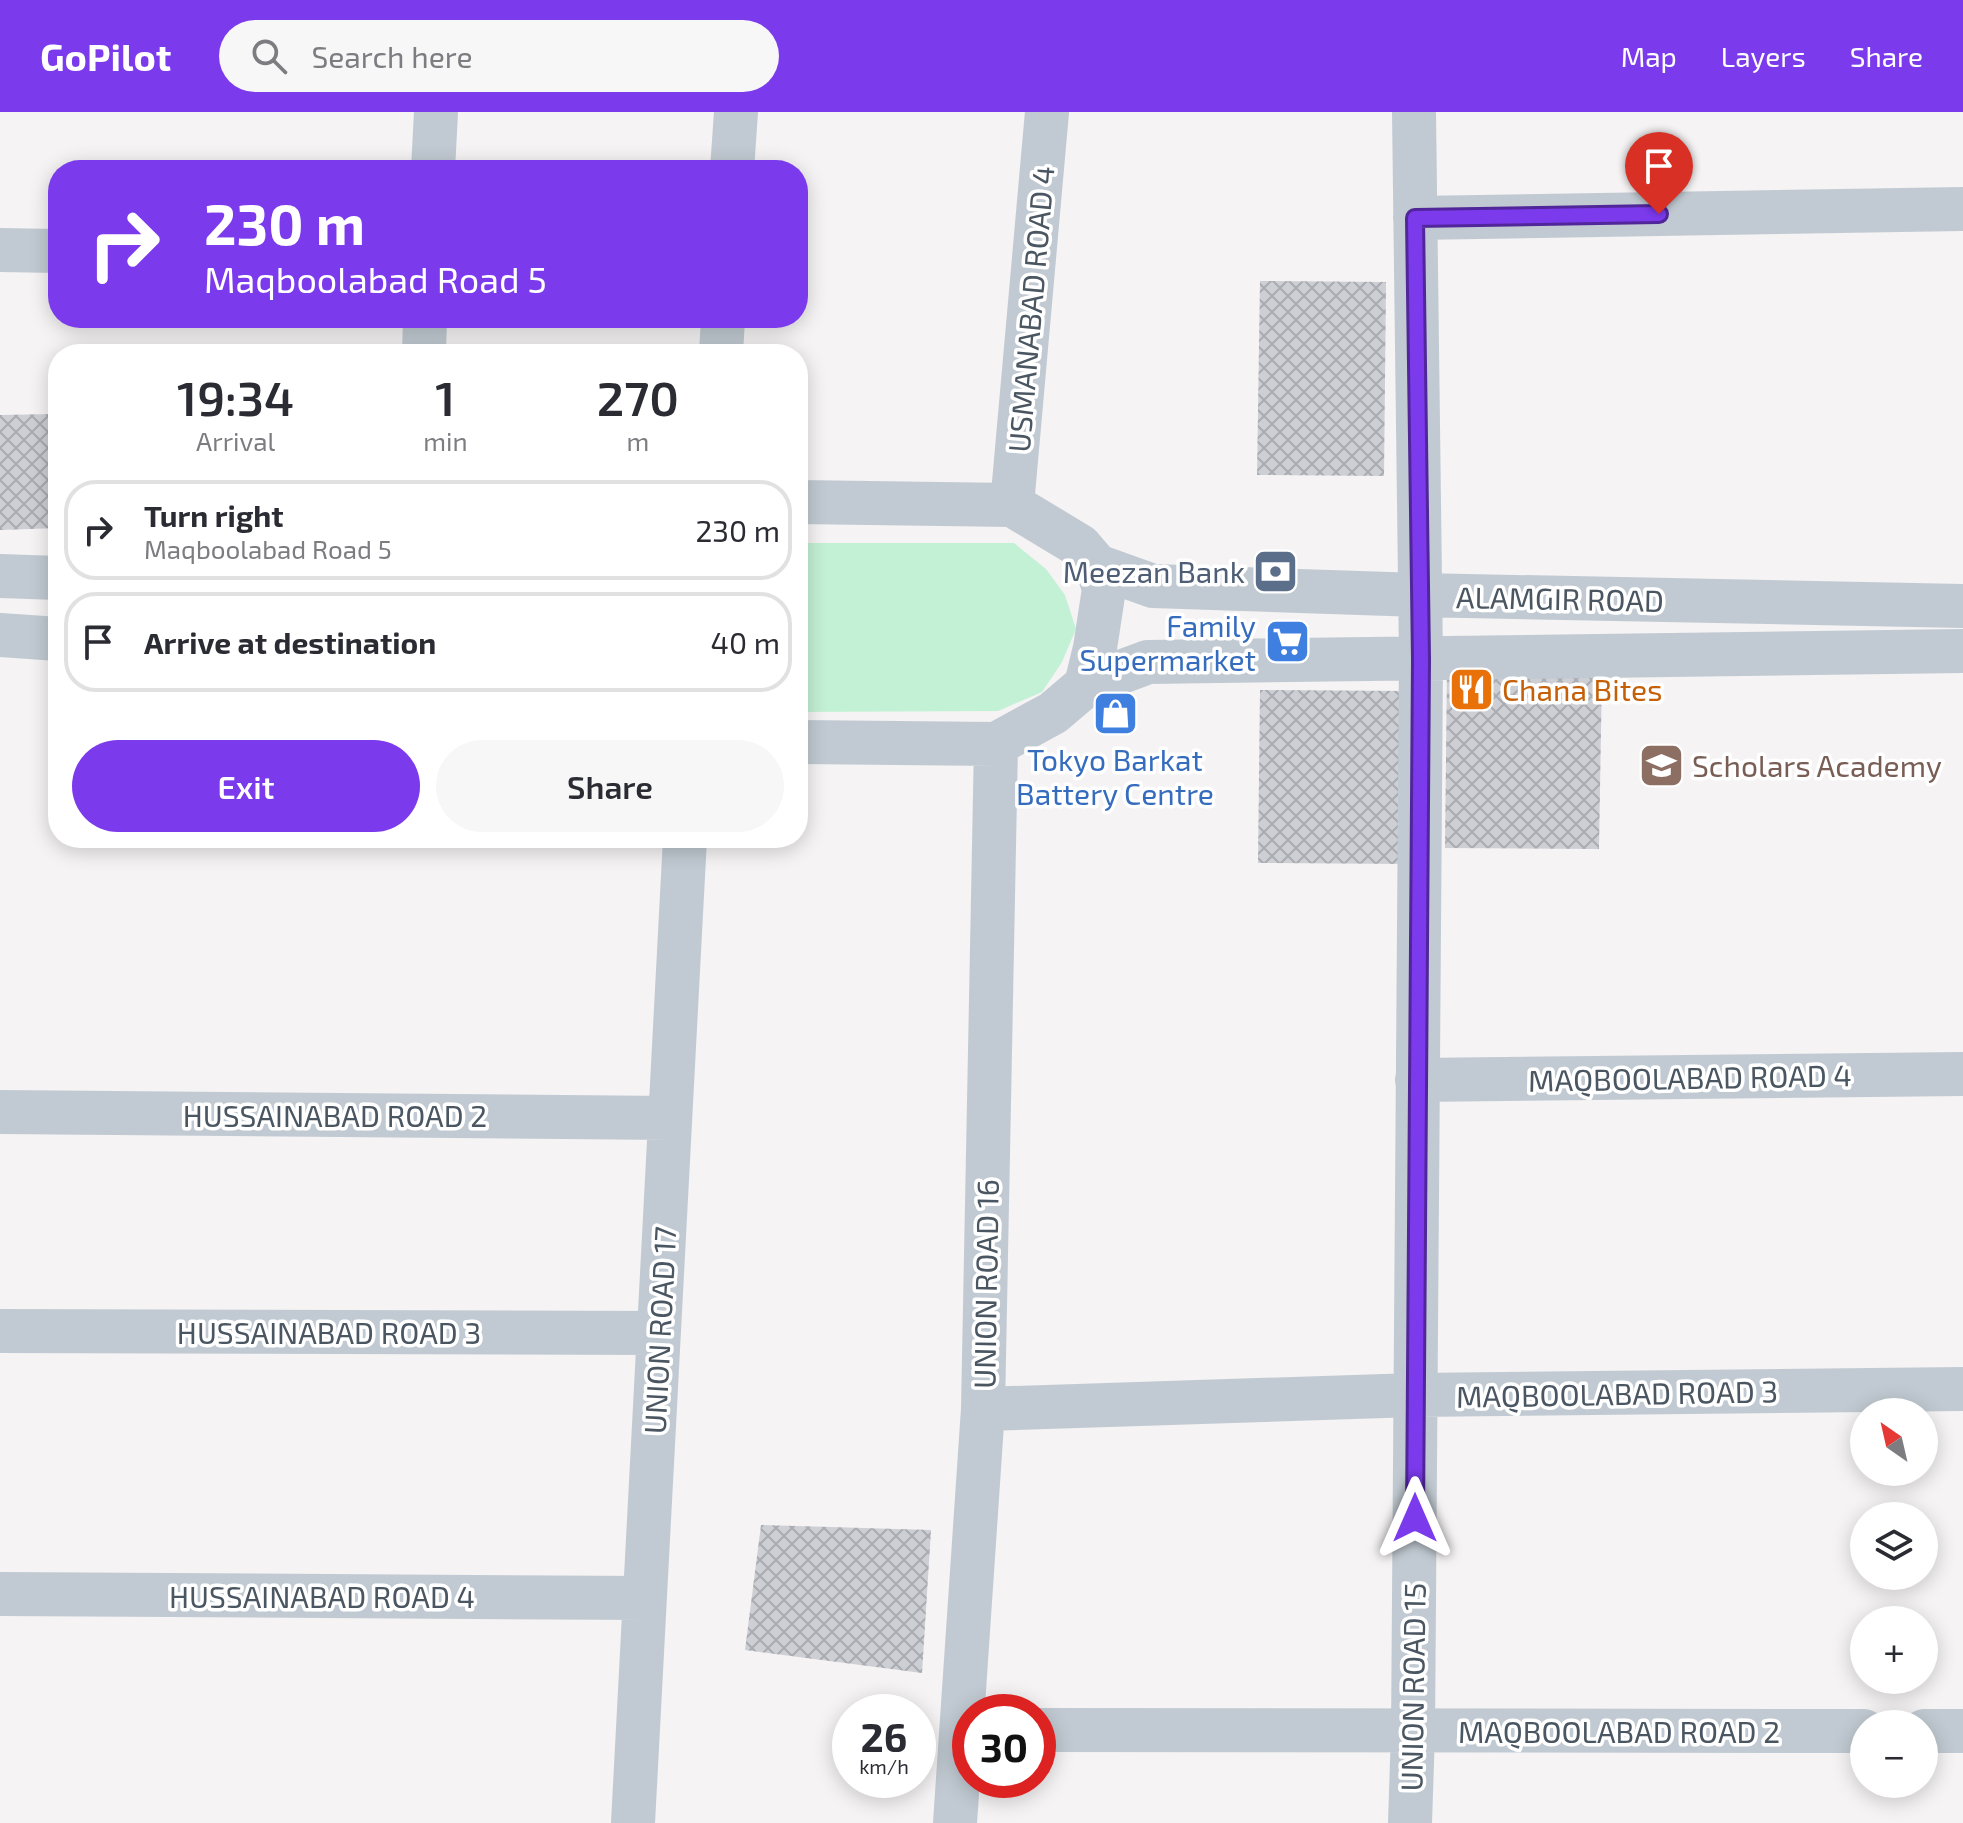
<!DOCTYPE html>
<html lang="en">
<head>
<meta charset="utf-8">
<style>
	body { margin:0; font-family:"Exo 2",sans-serif; background:#f7f7f7; color:#2b2b33; height:100vh; display:flex; flex-direction:column; font-size:30px; white-space:nowrap }
	* { box-sizing:border-box; margin:0 }
	p { font-size:26px; color:#7c7c81 }
	.icon { flex:none; width:44px; height:44px; fill:none; stroke:currentColor; stroke-width:2; stroke-linecap:round; stroke-linejoin:round }
	.map { position:relative; flex:1; overflow:hidden }
	.drawer { position:absolute; left:48px; top:232px; width:760px; height:504px; display:flex; flex-direction:column; background:#fff; border-radius:32px; box-shadow:0 4px 20px #0003 }
	.drawer>* { flex:none }
	.top-card { position:absolute; left:48px; top:48px; width:760px; height:168px; border-radius:32px; box-shadow:0 4px 20px #0003; background:#7c3aed; color:#fff; overflow:hidden }
	.needle { width:52px; rotate:326deg }
	.controls { position:absolute; left:1850px; top:1286px; display:grid; gap:16px }
	.controls a { display:grid; place-items:center; width:88px; height:88px; border-radius:50%; background:#fff; box-shadow:0 4px 20px #0003; font-size:40px }
	.speed { position:absolute; left:832px; top:1582px; display:flex; gap:16px; font-size:40px; font-weight:700; text-align:center }
	.speed>* { display:grid; place-content:center; width:104px; height:104px; border-radius:50%; background:#fff; box-shadow:0 4px 20px #0003; line-height:1 }
	.speed small { font-size:20px; font-weight:400 }
	.speed .limit { border:12px solid #d22; background:#fff; color:#111 }
	.pin { position:absolute; display:grid; place-items:center; width:68px; height:68px; color:#fff; margin:-82px -34px; border-radius:50% 50% 50% 0; rotate:-45deg; box-shadow:0 0 8px #0007 }
	.pin .icon { rotate:45deg }
	.me { position:absolute; width:88px; margin:-44px; rotate:0deg; stroke-linejoin:round; filter:drop-shadow(0 0 6px #0008) }
	.turn { display:flex; align-items:center; gap:28px; height:168px; padding:0 24px; font-size:36px }
	.turn .icon { width:104px; height:104px; stroke-width:2.5 }
	.turn b { display:block; font-size:56px; line-height:68px }
	.eta { display:flex; justify-content:space-evenly; align-items:center; height:136px; text-align:center }
	.eta b { font-size:48px; font-weight:600; line-height:56px }
	.primary-button { display:flex; gap:16px; margin-top:auto; padding:16px 24px }
	.primary-button a { flex:1; height:92px; border-radius:48px; background:#7c3aed; color:#fff; font-size:32px; font-weight:600; line-height:92px; text-align:center }
	.primary-button a+a { background:#f7f7f7; color:#2b2b33 }
	ul { padding:0; list-style:none }
	li { display:flex; align-items:center; gap:24px; height:100px; margin:0 16px 12px; padding:0 8px; border:4px solid #e1e1e2; border-radius:32px }
	li div { flex:1 }
	li b { display:block; font-size:30px }
	li em { font-style:normal }
	header { display:flex; align-items:center; gap:48px; box-sizing:border-box; height:112px; padding:0 40px; background:#7c3aed; color:#fff }
	header strong { font-size:38px }
	nav { display:flex; gap:44px; margin-inline-start:auto; font-size:28px }
	.search { width:560px; height:72px; background:#f7f7f7; display:flex; align-items:center; gap:20px; box-sizing:border-box; padding:0 28px; border-radius:44px; color:#7c7c81; font-size:30px }
	.map>svg:first-child { display:block }
	.green { fill:#c3f1d5 }
	.building { fill:url(#building-cross-hatch) }
	.lines { fill:none; stroke-linecap:round; stroke-linejoin:round }
	.minor { stroke:#c1cad2; stroke-width:44 }
	.route-casing { stroke:#51269a; stroke-width:20 }
	.route { stroke:#7c3aed; stroke-width:14 }
	.labels { text-anchor:middle; dominant-baseline:central; stroke-width:7; stroke-linejoin:round; paint-order:stroke }
	.street-label { font-size:30px; fill:#4a5661; stroke:#fff }
	.service-label { font-size:30px; fill:#4e5e75; stroke:#fff; text-anchor:end }
	.shop-label { font-size:30px; fill:#366cbe; stroke:#fff; text-anchor:end }
	.food-label { font-size:30px; fill:#c56008; stroke:#fff; text-anchor:start }
	.education-label { font-size:30px; fill:#785e54; stroke:#fff; text-anchor:start }
</style>
</head>
<body>
<header>
<strong>GoPilot</strong>
<div class="search"><svg class="icon" aria-label="search" viewBox="0 0 24 24"><circle cx="10" cy="10" r="6"/><path d="M15 15l6 6"/></svg>Search here</div>
<nav><a>Map</a><a>Layers</a><a>Share</a></nav>
</header>
<div class="map">
<svg width="1963" height="1711" viewBox="0 0 1963 1711">
	<defs>
		<pattern id="building-cross-hatch" width="8" height="8" patternUnits="userSpaceOnUse" patternTransform="scale(2)"><rect width="8" height="8" fill="#cdcfd5"/><path d="M0 0l8 8M0 8l8-8" fill="none" stroke="#a8abb0"/></pattern>
	</defs>
	<rect width="100%" height="100%" fill="#f5f3f3"/>
	<path class="green" d="M798,431H1014L1046,457L1065,483L1076,517L1062,550L1042,580L998,599L798,600Z"/>
	<path class="building" d="M1260,169L1386,170L1384,364L1257,363Z
		M58,302V416L0,418V303Z
		M1447,557L1602,559L1599,737L1445,736Z
		M1260,578L1405,579L1404,752L1258,751Z
		M761,1413L931,1418L922,1561L745,1538Z"/>
	<g class="lines">
		<path class="minor" d="M433,58L436,0
			M732,58L736,0
			M1415,106L1963,97
			M0,138L58,139
			M424,242L425,206
			M721,242L723,206
			M798,390L1012,393L1080,434L1097,454L1153,474L1419,483L1963,494
			M1012,393L1047,0
			M0,464L58,466
			M0,523L58,527
			M1086,573L1095,536L1104,477L1097,454
			M798,630L996,632L1053,601L1086,573L1148,550L1963,539
			M1417,968L1963,962
			M0,1000L670,1006
			M0,1219L659,1221
			M983,1297L1415,1283L1963,1277
			M0,1482L645,1486
			M1038,1618L1864,1619
			M1924,1619H1963
			M633,1711L685,726
			M955,1711L983,1297L996,632
			M1410,1711L1413,1620L1421,547L1414,0"/>
	</g>
	<g class="lines">
		<defs>
			<path id="route" d="M1415,1406L1421,547L1415,106L1659,102"/>
		</defs>
		<use href="#route" class="route-casing"/>
		<use href="#route" class="route"/>
	</g>
	<defs>
		<symbol id="bank-square" viewBox="-11 -11 22 22"><rect x="-9" y="-9" width="18" height="18" rx="4" fill="#5c6f8a" stroke="#fff"/><path d="M-6-4H6V4H-6ZM0-2.3a2.3 2.3 0 1 0 0 4.6a2.3 2.3 0 1 0 0-4.6Z" fill="#fff"/></symbol>
		<symbol id="supermarket-square" viewBox="-11 -11 22 22"><rect x="-9" y="-9" width="18" height="18" rx="4" fill="#3f7fe0" stroke="#fff"/><path d="M-6-5.5h2.5l.6 2H6L4.5 2H-2.5L-4.4-4H-6ZM-1.5 3.2a1.3 1.3 0 1 0 .1 0ZM3 3.2a1.3 1.3 0 1 0 .1 0Z" fill="#fff"/></symbol>
		<symbol id="restaurant-square" viewBox="-11 -11 22 22"><rect x="-9" y="-9" width="18" height="18" rx="4" fill="#e8710a" stroke="#fff"/><path d="M-5-6h1v4h1v-4h1v4h1v-4h1v5L-1.5 .5V6h-2V.5L-5-1ZM5-6V6H3V1.5H1.5Q1.5-4 5-6Z" fill="#fff"/></symbol>
		<symbol id="shop-square" viewBox="-11 -11 22 22"><rect x="-9" y="-9" width="18" height="18" rx="4" fill="#3f7fe0" stroke="#fff"/><path d="M-5-2.5h2.3a2.7 3.5 0 0 1 5.4 0H5L5.5 6h-11ZM-1.5-2.5h3a1.5 2.3 0 0 0-3 0Z" fill="#fff"/></symbol>
		<symbol id="school-square" viewBox="-11 -11 22 22"><rect x="-9" y="-9" width="18" height="18" rx="4" fill="#8d6e63" stroke="#fff"/><path d="M0-5L7-2L0 1L-7-2ZM-4 1L0 2.5L4 1V4Q0 6-4 4Z" fill="#fff"/></symbol>
	</defs>
	<g fill-rule="evenodd">
		<use href="#bank-square" x="1250" y="434" width="51" height="51"/>
		<use href="#supermarket-square" x="1262" y="504" width="51" height="51"/>
		<use href="#restaurant-square" x="1446" y="552" width="51" height="51"/>
		<use href="#shop-square" x="1090" y="576" width="51" height="51"/>
		<use href="#school-square" x="1636" y="628" width="51" height="51"/>
	</g>
	<g class="labels">
		<g class="street-label">
			<text transform="translate(1030 197) rotate(-85)">USMANABAD ROAD 4</text>
			<text transform="translate(1560 486) rotate(1)">ALAMGIR ROAD</text>
			<text transform="translate(1690 965) rotate(-1)">MAQBOOLABAD ROAD 4</text>
			<text x="335" y="1003">HUSSAINABAD ROAD 2</text>
			<text transform="translate(985 1172) rotate(-89)">UNION ROAD 16</text>
			<text transform="translate(659 1218) rotate(-87)">UNION ROAD 17</text>
			<text x="329" y="1220">HUSSAINABAD ROAD 3</text>
			<text transform="translate(1617 1281) rotate(-1)">MAQBOOLABAD ROAD 3</text>
			<text x="322" y="1484">HUSSAINABAD ROAD 4</text>
			<text transform="translate(1412 1575) rotate(-89)">UNION ROAD 15</text>
			<text x="1619" y="1619">MAQBOOLABAD ROAD 2</text>
		</g>
		<g class="service-label">
			<text x="1245" y="459">Meezan Bank</text>
		</g>
		<g class="shop-label">
			<text x="1256" y="513">Family<tspan x="1256" dy="34">Supermarket</tspan></text>
			<text x="1115" y="647" text-anchor="middle">Tokyo Barkat<tspan x="1115" dy="34">Battery Centre</tspan></text>
		</g>
		<g class="food-label">
			<text x="1502" y="577">Chana Bites</text>
		</g>
		<g class="education-label">
			<text x="1692" y="653">Scholars Academy</text>
		</g>
	</g>
</svg>
<div class="controls">
<a><svg class="needle" viewBox="-14 -14 28 28"><path d="M0-13l5 13h-10z" fill="#e53935"/><path d="M0 13l5-13h-10z" fill="#7c7c81"/></svg></a>
<a><svg class="icon" aria-label="layers" viewBox="0 0 24 24"><path d="M12 4l9 5-9 5-9-5zM3 14l9 5 9-5"/></svg></a>
<a>+</a>
<a>−</a>
</div>
<div class="speed"><div>26<small>km/h</small></div><div class="limit">30</div></div>
<div class="pin" style="left:1659px;top:102px;background:#d93025"><svg class="icon" aria-label="arrive" viewBox="0 0 24 24"><path d="M6 21V4h12l-3 4 3 4H6"/></svg></div>
<svg class="me" style="left:1415px;top:1406px" viewBox="-20 -20 40 40"><path d="M0-17L14 15 0 8-14 15z" fill="#7c3aed" stroke="#fff" stroke-width="4"/></svg>
<div class="top-card">
<div class="turn"><svg class="icon" aria-label="right" viewBox="0 0 24 24"><path d="M7 20v-9h11M14 6l5 5-5 5"/></svg><div><b>230 m</b>Maqboolabad Road 5</div></div>
</div>
<section class="drawer">
<div class="eta">
<div><b>19:34</b><p>Arrival</p></div>
<div><b>1</b><p>min</p></div>
<div><b>270</b><p>m</p></div>
</div>
<ul>
<li><svg class="icon" aria-label="right" viewBox="0 0 24 24"><path d="M7 20v-9h11M14 6l5 5-5 5"/></svg><div><b>Turn right</b><p>Maqboolabad Road 5</p></div><em>230 m</em></li>
<li><svg class="icon" aria-label="arrive" viewBox="0 0 24 24"><path d="M6 21V4h12l-3 4 3 4H6"/></svg><div><b>Arrive at destination</b></div><em>40 m</em></li>
</ul>
<div class="primary-button"><a>Exit</a><a>Share</a></div>
</section>
</div>
</body>
</html>
